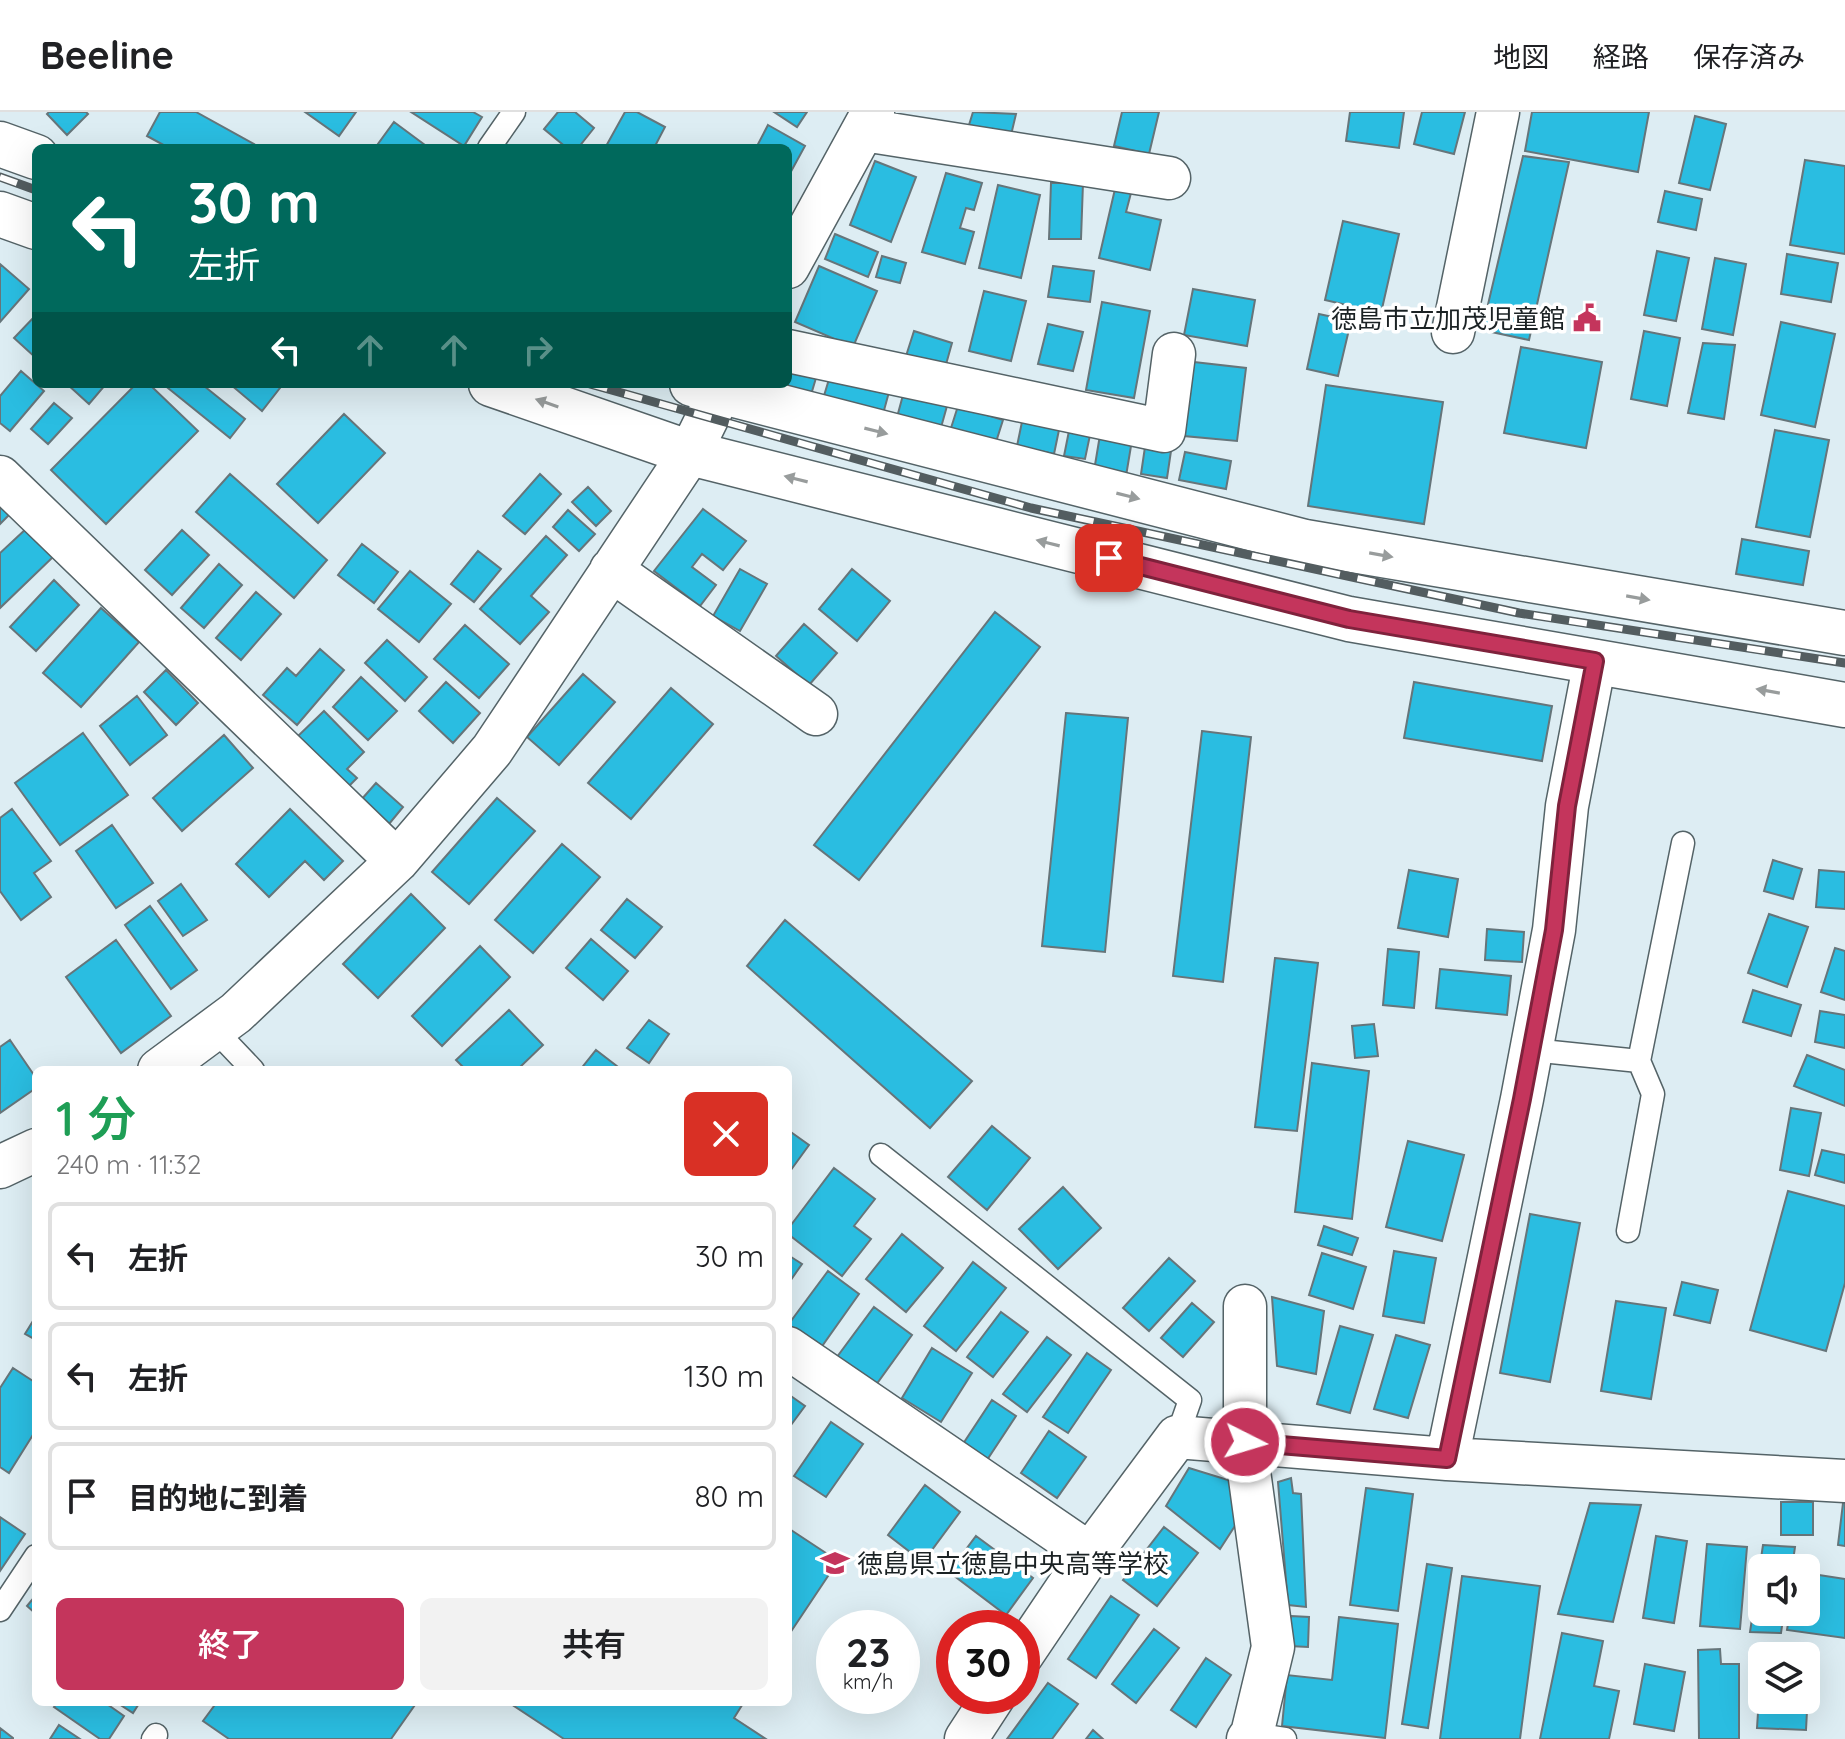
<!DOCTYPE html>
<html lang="ja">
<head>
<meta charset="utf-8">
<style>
	body { margin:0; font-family:Quicksand,"Noto Sans JP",sans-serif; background:#f2f2f2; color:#202124; height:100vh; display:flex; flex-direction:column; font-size:30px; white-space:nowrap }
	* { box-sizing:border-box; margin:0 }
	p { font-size:26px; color:#757577 }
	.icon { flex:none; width:44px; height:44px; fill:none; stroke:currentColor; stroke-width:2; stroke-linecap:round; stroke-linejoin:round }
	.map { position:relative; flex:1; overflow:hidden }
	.details { position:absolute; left:32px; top:954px; width:760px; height:640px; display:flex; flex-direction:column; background:#fff; border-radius:12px; box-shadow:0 8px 32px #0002 }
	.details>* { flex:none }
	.guide { position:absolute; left:32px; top:32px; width:760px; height:244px; border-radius:12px; box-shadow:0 8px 32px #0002; background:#00695c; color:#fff; overflow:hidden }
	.fabs { position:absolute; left:1748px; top:1442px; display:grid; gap:16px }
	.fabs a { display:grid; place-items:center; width:72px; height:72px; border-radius:12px; background:#fff; box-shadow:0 8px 32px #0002; font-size:40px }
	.speed { position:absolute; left:816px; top:1498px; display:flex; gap:16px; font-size:40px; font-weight:700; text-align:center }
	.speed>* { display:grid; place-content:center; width:104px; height:104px; border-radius:50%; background:#fff; box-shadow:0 8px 32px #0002; line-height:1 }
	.speed small { font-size:20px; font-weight:400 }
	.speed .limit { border:12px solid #d22; background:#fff; color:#111 }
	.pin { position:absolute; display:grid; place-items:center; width:68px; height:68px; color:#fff; margin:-34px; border-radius:16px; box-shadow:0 4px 12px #0006 }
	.me { position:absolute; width:88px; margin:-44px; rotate:95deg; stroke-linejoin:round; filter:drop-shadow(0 0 6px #0008) }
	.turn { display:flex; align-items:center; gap:28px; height:168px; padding:0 24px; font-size:36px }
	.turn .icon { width:104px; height:104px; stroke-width:2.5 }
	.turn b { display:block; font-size:56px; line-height:68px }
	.lanes { display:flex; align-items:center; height:76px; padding:0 24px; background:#0003; justify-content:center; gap:40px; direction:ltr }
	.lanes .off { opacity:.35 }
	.round { display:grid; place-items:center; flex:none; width:84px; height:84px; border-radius:12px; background:#f2f2f2 }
	.headline { display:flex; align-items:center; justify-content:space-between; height:136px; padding:0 24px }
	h1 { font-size:48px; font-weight:600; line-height:60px; color:#1e9e55 }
	.action { display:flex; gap:16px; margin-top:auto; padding:16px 24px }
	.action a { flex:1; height:92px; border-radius:12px; background:#c4355c; color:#fff; font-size:32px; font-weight:600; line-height:92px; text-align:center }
	.action a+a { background:#f2f2f2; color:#202124 }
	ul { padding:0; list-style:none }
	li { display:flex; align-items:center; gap:24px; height:108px; margin:0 16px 12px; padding:0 8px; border:4px solid #e0e0e0; border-radius:12px }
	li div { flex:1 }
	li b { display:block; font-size:30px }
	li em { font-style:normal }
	header { display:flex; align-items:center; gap:48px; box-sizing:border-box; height:112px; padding:0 40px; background:#fff; border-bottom:2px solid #e0e0e0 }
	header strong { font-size:38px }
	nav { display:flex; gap:44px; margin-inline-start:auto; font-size:28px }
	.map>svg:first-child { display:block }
	.building { fill:#2abde1; stroke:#66757a; stroke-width:2; fill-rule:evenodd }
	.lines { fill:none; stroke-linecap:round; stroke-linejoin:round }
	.service-casing { stroke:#546367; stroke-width:25 }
	.minor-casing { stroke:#546367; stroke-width:45 }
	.tertiary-casing { stroke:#546367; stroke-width:47 }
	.service { stroke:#fff; stroke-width:22 }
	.minor { stroke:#fff; stroke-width:42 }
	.tertiary { stroke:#fff; stroke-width:44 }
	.rail-casing { stroke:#535d60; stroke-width:9 }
	.rail { stroke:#fff; stroke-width:6; stroke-dasharray:18; stroke-linecap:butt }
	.oneway { fill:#989c9c }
	.route-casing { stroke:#7f223c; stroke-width:20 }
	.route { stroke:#c4355c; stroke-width:14 }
	.labels { text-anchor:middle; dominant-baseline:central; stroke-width:7; stroke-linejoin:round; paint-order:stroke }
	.poi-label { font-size:26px; fill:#1b2224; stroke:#fff; text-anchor:end }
</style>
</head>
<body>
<header>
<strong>Beeline</strong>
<nav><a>地図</a><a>経路</a><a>保存済み</a></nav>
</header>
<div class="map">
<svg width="1845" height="1627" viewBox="0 0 1845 1627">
	<rect width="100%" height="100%" fill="#ddedf3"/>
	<path class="building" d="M49,0H86L88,2L67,23L47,2Z
		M160,0H196L261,36H169L147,24Z
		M305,0H356L339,24Z
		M411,0H473L482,5L464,34Z
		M558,0H575L594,16L578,36H567L544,17Z
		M625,0H637L665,15L654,36H605Z
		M774,0H807L797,15Z
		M973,0L1016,2L1011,23L969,13Z
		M1122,0H1159L1149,42L1114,34Z
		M1350,0H1404L1399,36L1346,29Z
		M1422,0H1465L1454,42L1414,32Z
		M1532,0H1649L1638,60L1525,39Z
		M1695,4L1726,12L1710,78L1679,71Z
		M394,10L429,36H375Z
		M768,13L805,34L788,65V36H756Z
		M1523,44L1569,50L1529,228L1482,218Z
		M1805,48L1845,54V142L1790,133Z
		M875,49L916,65L891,130L850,113Z
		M946,61L982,71L974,98L966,96L960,116L974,120L965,152L922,140Z
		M1051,71H1083L1081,127H1049Z
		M998,73L1040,83L1021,166L979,156Z
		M1115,77L1131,81L1126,100L1161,108L1150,158L1099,146Z
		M1665,79L1702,87L1696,118L1658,110Z
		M1343,109L1399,122L1381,201L1325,188Z
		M835,122L878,140L868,165L825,147Z
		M1657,139L1689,146L1676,209L1644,203Z
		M1787,142L1838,151L1831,190L1781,182Z
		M882,144L906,151L900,171L876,165Z
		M1715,146L1746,152L1733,223L1702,217Z
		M0,152L29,177L0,210Z
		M819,154L877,179L853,235L795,210Z
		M1053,154L1094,159L1090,190L1048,185Z
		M1193,177L1255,188L1247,234L1184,223Z
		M984,179L1026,189L1011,249L969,239Z
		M1102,190L1150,199L1134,286L1086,278Z
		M1319,202L1351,209L1338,264L1307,257Z
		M36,203V246L14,226Z
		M1781,210L1835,222L1815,315L1761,303Z
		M1048,212L1083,220L1073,259L1038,252Z
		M914,219L952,231L945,256L906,244Z
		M1644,219L1680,226L1667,294L1631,287Z
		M1703,231L1735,233L1724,307L1688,301Z
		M1521,235L1602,250L1586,336L1504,321Z
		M1194,250L1246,256L1237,329L1184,324Z
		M788,258L816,266L810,286L779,272H788Z
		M21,259L44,279L10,319L0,311V284Z
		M830,264L889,280L883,302L823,287Z
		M67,272H106L89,292Z
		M136,272H149L198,319L106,412L51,358Z
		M163,272H206L204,274L245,307L230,326Z
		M230,272H283L262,299Z
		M1326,273L1443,290L1424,412L1308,394Z
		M903,283L947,294L940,319L896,309Z
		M54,291L72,306L48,332L31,317Z
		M958,294L1003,308L996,330L951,316Z
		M344,302L385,341L318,411L277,372Z
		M1023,305L1060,313L1054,342L1017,334Z
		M1775,318L1829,328L1810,425L1756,415Z
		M1069,319L1090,323L1085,347L1064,344Z
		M1100,323L1132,328L1126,364L1094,359Z
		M1145,335L1171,339L1167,366L1141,362Z
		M1185,340L1231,349L1226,377L1179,368Z
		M230,362L327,448L294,486L196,400Z
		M540,362L561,382L525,422L503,404Z
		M588,375L611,399L596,414L572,390Z
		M0,394L9,403L0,412Z
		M703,397L746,429L723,458L702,442L692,455L716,473L700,494L654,459Z
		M568,398L595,422L579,439L553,415Z
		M27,416L54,444L0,496V441Z
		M182,418L209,443L172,483L145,458Z
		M546,424L567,443L531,484L549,500L520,532L480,497Z
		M1742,427L1809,439L1803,473L1736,462Z
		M362,432L398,460L374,491L338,463Z
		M478,439L501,457L474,490L451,472Z
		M219,452L242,473L204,516L181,496Z
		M740,457L767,472L740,519L713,504Z
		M852,457L890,489L857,529L819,497Z
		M410,459L451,492L419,530L378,497Z
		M54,468L79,493L36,539L10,515Z
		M256,480L281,502L241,548L216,526Z
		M101,496L139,530L81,595L43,561Z
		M995,500L1040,535L859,768L814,733Z
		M804,512L837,541L809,573L776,544Z
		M465,513L509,552L479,586L434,547Z
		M387,528L427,565L405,589L365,551Z
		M320,537L344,558L297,613L263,583L287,556L296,564Z
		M166,558L198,591L176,613L144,580Z
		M583,562L615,590L559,653L527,625Z
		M361,565L397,599L368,628L333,595Z
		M446,570L480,601L453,631L419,599Z
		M1414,570L1552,594L1542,649L1404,626Z
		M671,576L713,612L631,707L588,671Z
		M137,584L167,623L130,653L100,614Z
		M324,599L364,640L347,657L357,666L347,676L297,625Z
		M1066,601L1128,606L1105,840L1042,834Z
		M1202,619L1251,625L1223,870L1173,864Z
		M83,621L128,683L60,733L15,671Z
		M224,623L253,656L182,719L153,686Z
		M376,671L403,695L389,712L361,688Z
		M497,686L535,719L469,792L432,760Z
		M12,697L51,749L34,761L51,785L21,808L0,779V706Z
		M290,697L343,749L324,768L305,749L269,785L236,752Z
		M112,713L153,771L116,796L76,739Z
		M562,732L600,765L533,841L495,808Z
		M1773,748L1802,757L1793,787L1764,779Z
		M1409,758L1458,767L1448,825L1398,816Z
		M1819,758L1845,760V797L1816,795Z
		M181,772L207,808L183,824L158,789Z
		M411,782L445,816L378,886L343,852Z
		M627,787L662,815L635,846L601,818Z
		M150,794L197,858L171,877L125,813Z
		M1769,802L1808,815L1787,875L1748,861Z
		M785,808L972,969L930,1016L747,854Z
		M1487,817L1524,820L1522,850L1485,848Z
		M591,827L628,859L603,888L566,856Z
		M116,828L171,904L121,941L66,865Z
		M480,834L510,865L442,934L412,904Z
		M1835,836L1845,839V888L1821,880Z
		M1388,837L1419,840L1414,896L1383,893Z
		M1275,846L1318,851L1297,1019L1255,1015Z
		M1440,857L1511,864L1507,903L1436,896Z
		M1753,878L1801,893L1791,924L1743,910Z
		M509,898L543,933L517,958H466L456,948Z
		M1820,899L1845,903V936L1815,930Z
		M649,908L669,922L649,951L627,936Z
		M1374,912L1378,944L1355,946L1352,914Z
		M10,928L36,966V976L0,1001V935Z
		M596,938L622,958H580Z
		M1807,943L1845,958V994L1794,974Z
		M1312,951L1369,959L1352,1107L1295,1100Z
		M1791,996L1821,1001L1809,1064L1780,1058Z
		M992,1014L1030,1046L987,1098L948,1065Z
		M788,1018L809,1033L788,1062Z
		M1408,1029L1464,1043L1442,1129L1386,1115Z
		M1822,1038L1845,1043V1071L1815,1063Z
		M834,1056L875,1087L854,1114L871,1127L842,1164L788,1122V1117Z
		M1063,1075L1101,1116L1058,1157L1019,1117Z
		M1788,1079L1845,1094V1171L1826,1239L1750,1218Z
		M1530,1102L1580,1111L1550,1270L1500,1261Z
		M1324,1114L1358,1126L1352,1143L1318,1133Z
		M902,1122L943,1156L906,1200L866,1167Z
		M1394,1139L1436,1146L1424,1211L1383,1204Z
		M1322,1141L1366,1155L1353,1197L1309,1183Z
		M788,1143L802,1152L788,1172Z
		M1169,1146L1195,1169L1149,1219L1123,1196Z
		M973,1150L1006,1176L956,1239L924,1214Z
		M828,1159L859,1182L820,1237L788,1213Z
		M1682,1170L1718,1178L1710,1211L1674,1203Z
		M1272,1185L1324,1199L1316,1262L1277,1254Z
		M1616,1189L1666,1196L1651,1287L1601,1279Z
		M1192,1191L1214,1210L1183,1245L1161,1226Z
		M874,1195L912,1223L873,1277L834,1249Z
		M1001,1200L1028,1220L993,1265L967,1245Z
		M36,1204V1228L25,1222Z
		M1340,1214L1373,1223L1350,1301L1317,1292Z
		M1396,1223L1430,1233L1408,1306L1374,1297Z
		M1047,1225L1071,1243L1027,1300L1003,1282Z
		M932,1236L972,1261L941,1310L902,1286Z
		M1087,1241L1111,1258L1068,1321L1043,1305Z
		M13,1256L36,1271V1318L9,1361L0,1355V1276Z
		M788,1282L805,1294L788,1317Z
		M992,1288L1016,1304L983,1354L959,1338Z
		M831,1310L863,1332L826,1385L794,1364Z
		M1049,1319L1086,1345L1057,1386L1021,1361Z
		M1189,1356L1241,1372L1242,1403L1220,1437L1166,1394Z
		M1291,1366L1293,1381L1301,1382L1306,1495L1288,1493L1278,1370Z
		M925,1373L960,1400L923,1450L888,1423Z
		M1366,1376L1413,1382L1398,1499L1350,1493Z
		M1781,1390H1813V1423H1781Z
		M1590,1391L1641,1393L1613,1510L1558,1502Z
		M1843,1391H1845V1434L1838,1433Z
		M0,1405L25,1422L0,1459Z
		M1164,1415L1198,1441L1157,1494L1123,1468Z
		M788,1416L838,1449L788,1524Z
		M976,1424L1033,1466L1006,1503L949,1460Z
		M1656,1424L1687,1429L1674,1511L1643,1506Z
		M1707,1432L1747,1435L1740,1517L1700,1514Z
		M1763,1433L1795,1435L1792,1456H1762V1500H1784L1781,1521L1750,1520Z
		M1427,1452L1452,1456L1428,1616L1402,1612Z
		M1806,1461L1845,1467V1526L1787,1518L1790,1500H1806Z
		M1462,1464L1540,1474L1520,1627H1440Z
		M36,1483V1502L27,1494Z
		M1111,1484L1139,1503L1096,1566L1068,1547Z
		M1291,1504L1309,1505L1308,1535L1289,1534Z
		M1339,1505L1398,1512L1385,1626L1282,1614L1287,1563L1332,1568Z
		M1154,1517L1179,1536L1136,1591L1112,1572Z
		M1562,1521L1603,1529L1594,1574L1619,1579L1609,1627H1540Z
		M1720,1537L1721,1552H1739V1627H1699L1698,1538Z
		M1762,1539L1810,1542L1806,1618L1757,1616ZM1762,1544H1806V1588H1762Z
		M1206,1546L1231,1563L1196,1615L1171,1598Z
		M1645,1552L1685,1560L1674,1619L1634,1612Z
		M1048,1571L1078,1592L1052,1627H1007Z
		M58,1590H104L124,1604L109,1627H100L54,1595Z
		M116,1590H140L133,1601Z
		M217,1590H417L391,1627H229L203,1609Z
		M508,1590H744L734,1606L766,1627H564Z
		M59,1613L80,1627H50Z
		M0,1616L13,1626V1627H0Z
		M1093,1618L1103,1627H1086Z"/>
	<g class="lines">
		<defs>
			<path id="service" d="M489,36L514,0
				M214,917L253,958
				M1532,938L1639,949
				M881,1043L1190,1288L1177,1325
				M1628,1119L1653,982L1639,949L1683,731
				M0,1498L36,1444
				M1252,1622L1285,1627
				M153,1627L156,1623"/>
			<path id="minor" d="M864,18L1169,66
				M788,155L873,0
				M1453,220L1498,0
				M788,239L1164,319L1174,242
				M0,365L397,749
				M611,458L816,602
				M159,958L236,901L397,749L492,638L690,341L724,272
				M0,1055L36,1038
				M1245,1194V1330L1273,1535L1252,1622L1248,1627
				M788,1236L1090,1442
				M1447,1347L1522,987L1554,818L1567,694L1595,549
				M1022,1543L1090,1442L1177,1325L1447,1347L1845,1369
				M966,1627L994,1584"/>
			<path id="tertiary" d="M0,32L36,45
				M0,102L36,115
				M491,272L690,341L1349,507L1845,593
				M692,272L1305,430L1845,521"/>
		</defs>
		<use href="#service" class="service-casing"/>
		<use href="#minor" class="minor-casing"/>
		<use href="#tertiary" class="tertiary-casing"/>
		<use href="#service" class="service"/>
		<use href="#minor" class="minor"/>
		<use href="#tertiary" class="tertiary"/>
		<defs>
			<path id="rail" d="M0,65L36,78
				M590,272L1031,396L1519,501L1845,551"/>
		</defs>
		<use href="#rail" class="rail-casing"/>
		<use href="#rail" class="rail"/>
	</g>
	<defs><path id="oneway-solid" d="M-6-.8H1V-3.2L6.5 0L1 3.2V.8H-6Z" transform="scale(2)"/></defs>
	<g class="oneway">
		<use href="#oneway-solid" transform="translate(547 291) rotate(-161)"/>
		<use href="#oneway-solid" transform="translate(876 319) rotate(14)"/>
		<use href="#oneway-solid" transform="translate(796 367) rotate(-166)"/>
		<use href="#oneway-solid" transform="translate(1128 384) rotate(14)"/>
		<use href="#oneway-solid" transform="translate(1048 431) rotate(-166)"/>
		<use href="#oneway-solid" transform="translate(1381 443) rotate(10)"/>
		<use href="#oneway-solid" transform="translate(1638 486) rotate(10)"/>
		<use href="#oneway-solid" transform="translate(1768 579) rotate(-170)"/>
	</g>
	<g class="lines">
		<defs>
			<path id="route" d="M1109,446L1349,507L1595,549L1567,694L1554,818L1522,987L1447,1347L1245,1330"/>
		</defs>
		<use href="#route" class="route-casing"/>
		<use href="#route" class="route"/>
	</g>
	<defs>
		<symbol id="civic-bare" viewBox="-9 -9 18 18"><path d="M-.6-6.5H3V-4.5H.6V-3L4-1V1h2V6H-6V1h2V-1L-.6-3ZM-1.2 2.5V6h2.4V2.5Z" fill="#c4355c" stroke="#fff" stroke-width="2.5" paint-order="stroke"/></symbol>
		<symbol id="school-bare" viewBox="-9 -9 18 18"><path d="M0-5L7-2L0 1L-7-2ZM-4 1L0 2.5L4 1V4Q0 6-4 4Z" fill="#c4355c" stroke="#fff" stroke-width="2.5" paint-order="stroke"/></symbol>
	</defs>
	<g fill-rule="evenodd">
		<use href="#civic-bare" x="1567" y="186" width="40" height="40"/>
		<use href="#school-bare" x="815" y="1431" width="40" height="40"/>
	</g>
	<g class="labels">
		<g class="poi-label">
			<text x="1565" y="206">徳島市立加茂児童館</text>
			<text x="857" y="1451" text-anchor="start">徳島県立徳島中央高等学校</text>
		</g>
	</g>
</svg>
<div class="fabs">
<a><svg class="icon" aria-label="sound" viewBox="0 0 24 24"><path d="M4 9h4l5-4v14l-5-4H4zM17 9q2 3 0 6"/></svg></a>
<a><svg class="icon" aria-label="layers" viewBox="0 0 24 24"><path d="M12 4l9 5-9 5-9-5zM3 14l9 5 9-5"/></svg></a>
</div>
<div class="speed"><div>23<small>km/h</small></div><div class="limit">30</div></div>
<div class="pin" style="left:1109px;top:446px;background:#d93025"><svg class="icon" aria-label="arrive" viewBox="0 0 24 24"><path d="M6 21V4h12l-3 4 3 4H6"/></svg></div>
<svg class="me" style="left:1245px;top:1330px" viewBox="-20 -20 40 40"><circle r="17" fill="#c4355c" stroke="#fff" stroke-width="3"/><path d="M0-11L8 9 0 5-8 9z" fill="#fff"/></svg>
<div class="guide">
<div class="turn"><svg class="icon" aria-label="left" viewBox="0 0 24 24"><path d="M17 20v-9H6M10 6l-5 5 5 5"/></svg><div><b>30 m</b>左折</div></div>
<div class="lanes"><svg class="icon" aria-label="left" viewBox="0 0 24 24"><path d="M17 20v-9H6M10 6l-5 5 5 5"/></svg><svg class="icon off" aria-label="ahead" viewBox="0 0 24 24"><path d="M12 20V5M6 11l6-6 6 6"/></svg><svg class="icon off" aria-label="ahead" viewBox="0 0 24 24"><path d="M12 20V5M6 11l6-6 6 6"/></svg><svg class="icon off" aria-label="right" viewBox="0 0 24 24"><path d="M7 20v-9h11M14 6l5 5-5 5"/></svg></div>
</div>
<section class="details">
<div class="headline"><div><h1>1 分</h1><p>240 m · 11:32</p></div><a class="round" style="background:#d93025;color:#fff"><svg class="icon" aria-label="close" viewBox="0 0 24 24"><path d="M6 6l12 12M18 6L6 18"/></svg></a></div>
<ul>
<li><svg class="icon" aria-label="left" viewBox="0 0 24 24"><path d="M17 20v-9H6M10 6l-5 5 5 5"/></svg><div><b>左折</b></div><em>30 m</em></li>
<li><svg class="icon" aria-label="left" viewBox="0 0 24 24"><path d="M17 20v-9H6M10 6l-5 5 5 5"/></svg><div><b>左折</b></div><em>130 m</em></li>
<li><svg class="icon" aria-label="arrive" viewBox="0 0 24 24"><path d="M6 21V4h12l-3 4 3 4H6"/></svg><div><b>目的地に到着</b></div><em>80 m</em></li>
</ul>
<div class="action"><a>終了</a><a>共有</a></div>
</section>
</div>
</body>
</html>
